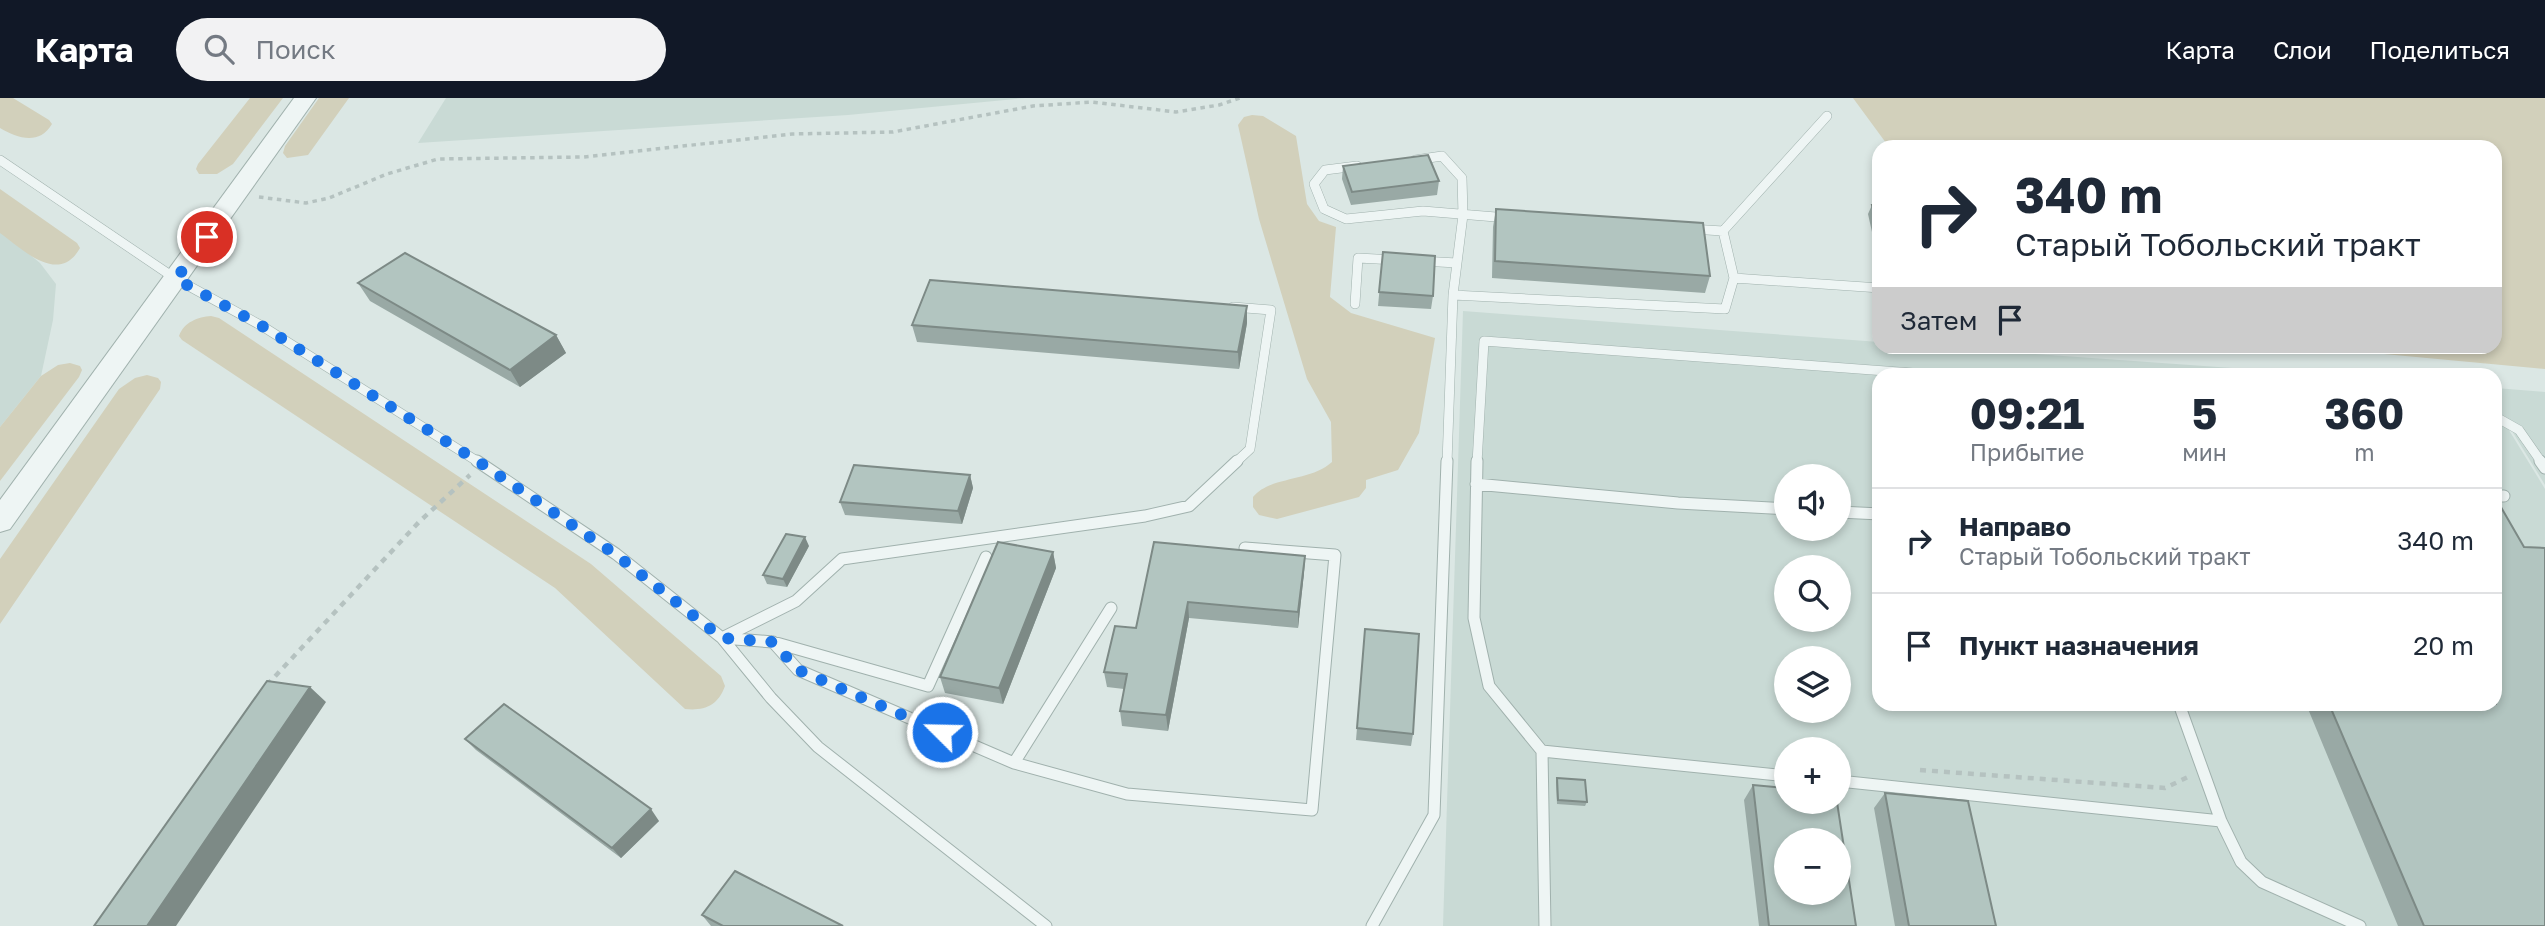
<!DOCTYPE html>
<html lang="ru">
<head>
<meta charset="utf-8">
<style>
	body { margin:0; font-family:"Golos Text",sans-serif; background:#f2f2f3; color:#1f2937; height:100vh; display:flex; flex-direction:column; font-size:26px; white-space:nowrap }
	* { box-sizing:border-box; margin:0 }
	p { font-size:23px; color:#747a83 }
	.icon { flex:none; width:38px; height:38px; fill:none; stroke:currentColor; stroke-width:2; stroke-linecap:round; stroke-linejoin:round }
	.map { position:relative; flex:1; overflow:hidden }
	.details { position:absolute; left:1872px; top:270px; width:630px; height:343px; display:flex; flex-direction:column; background:#fff; border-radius:21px; box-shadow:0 4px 10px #0003 }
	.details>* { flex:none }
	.guide { position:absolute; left:1872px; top:42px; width:630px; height:214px; border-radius:21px; box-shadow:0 4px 10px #0003; background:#fff; color:#1f2937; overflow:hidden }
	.fabs { position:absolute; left:1774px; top:366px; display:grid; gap:14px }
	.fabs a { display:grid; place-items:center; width:77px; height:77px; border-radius:50%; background:#fff; box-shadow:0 4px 10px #0003; font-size:35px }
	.pin { position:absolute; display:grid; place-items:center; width:60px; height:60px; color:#fff; margin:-30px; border:4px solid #fff; border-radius:50%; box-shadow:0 2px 7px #0007 }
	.me { position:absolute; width:77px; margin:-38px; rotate:293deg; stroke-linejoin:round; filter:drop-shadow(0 0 5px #0008) }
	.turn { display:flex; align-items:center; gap:24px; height:147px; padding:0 28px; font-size:32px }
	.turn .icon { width:91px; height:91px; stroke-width:2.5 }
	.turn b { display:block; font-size:49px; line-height:60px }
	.then { display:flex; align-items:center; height:66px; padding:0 28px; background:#0003; gap:14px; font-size:26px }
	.eta { display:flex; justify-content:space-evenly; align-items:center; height:119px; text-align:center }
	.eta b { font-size:42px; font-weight:700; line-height:49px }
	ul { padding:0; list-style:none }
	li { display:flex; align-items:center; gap:21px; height:105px; padding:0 28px; border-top:2px solid #e0e1e3 }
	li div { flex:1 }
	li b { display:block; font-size:26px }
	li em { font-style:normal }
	header { display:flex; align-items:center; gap:42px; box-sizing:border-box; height:98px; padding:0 35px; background:#111827; color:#fff }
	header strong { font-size:33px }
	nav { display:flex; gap:38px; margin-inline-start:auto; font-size:24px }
	.search { width:490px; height:63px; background:#f2f2f3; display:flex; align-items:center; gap:18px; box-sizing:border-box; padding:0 24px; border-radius:38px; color:#747a83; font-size:26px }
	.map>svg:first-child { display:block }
	.built { fill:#c9dad5; fill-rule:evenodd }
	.green { fill:#d2d0bb }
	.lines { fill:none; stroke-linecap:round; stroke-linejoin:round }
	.service-far1-casing { stroke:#a0b1ad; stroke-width:10 }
	.service-casing { stroke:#a0b1ad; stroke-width:13 }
	.tertiary-casing { stroke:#a0b1ad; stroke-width:2 }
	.path-far1 { stroke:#b5c2c0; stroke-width:3.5; stroke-dasharray:4.5 4.5; stroke-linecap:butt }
	.path { stroke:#b5c2c0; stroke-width:4.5; stroke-dasharray:6 6; stroke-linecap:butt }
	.service-far1 { stroke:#eef5f4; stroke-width:9 }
	.service { stroke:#eef5f4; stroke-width:11 }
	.tertiary { fill:#eef5f4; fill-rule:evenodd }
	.wall { fill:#99a9a5 }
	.shaded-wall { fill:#7d8a86 }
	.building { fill:#b2c5c0; stroke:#7d8a86; stroke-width:2; fill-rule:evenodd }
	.route { stroke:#1a73e8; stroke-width:12; stroke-dasharray:0 21.6 }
</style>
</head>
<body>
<header>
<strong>Карта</strong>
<div class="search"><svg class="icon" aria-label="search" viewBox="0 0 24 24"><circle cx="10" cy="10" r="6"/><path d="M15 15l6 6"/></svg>Поиск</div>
<nav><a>Карта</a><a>Слои</a><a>Поделиться</a></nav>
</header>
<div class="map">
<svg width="2545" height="828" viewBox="0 0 2545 828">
	<rect width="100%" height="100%" fill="#dbe7e4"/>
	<path class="built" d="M446,0H1025L848,17L418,45Z
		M0,132L40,165L56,186L53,222L41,278L0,329Z
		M1463,213L1879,244L1880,248L1939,249L2315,276H1880V606H2496V311L2545,391V828H1443ZM1787,378H1839V430H1787ZM1787,469H1839V522H1787ZM1787,560H1839V612H1787ZM1787,651H1839V704H1787ZM1787,742H1839V794H1787Z
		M2496,290L2545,294V387L2496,307Z"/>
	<path class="green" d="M0,0H13L49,22L52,26C39,48 17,40 0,30Z
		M250,0H283L233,66L217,76H199L196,71L198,66Z
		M319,0H349L308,57L287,60L283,55L285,48Z
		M1853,0H2545V271L2309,249L2496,248V49H1889Z
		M1252,17L1263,18L1296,38L1307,106L1319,123L1336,129L1330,199L1351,215L1435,240L1419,335L1398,372L1366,382V390L1359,399L1277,421L1259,417L1253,409V399C1270,378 1310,384 1332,364L1331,324L1307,281L1259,121L1238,27L1244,19Z
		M0,91L77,145L80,150C59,188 22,151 0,135Z
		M211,218L219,220L591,466L721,578L725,588C718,608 704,613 685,611L555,490L182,242L179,238C184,224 198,219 211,218Z
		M70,265L80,268L82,272L79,279L0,383V329L41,278L58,267Z
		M147,277L158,280L161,284L160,291L0,526V461L119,291L135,280Z"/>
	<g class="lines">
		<defs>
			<path id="service-far1" d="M0,62L176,181L262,228L480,365
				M1415,62L1442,58L1462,80L1463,117L1453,197
				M1357,68L1325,72L1314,86L1324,111L1346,121L1423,113L1508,120
				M1723,133L1827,18
				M1421,163L1457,165
				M1734,180L1880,190
				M1355,206L1358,160L1395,162
				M1233,209L1271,212L1250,351L1235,365
				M2496,319L2519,332L2542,365
				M1447,365L1453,197L1725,211L1734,180L1723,133L1691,131
				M1477,365L1484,243L1926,276"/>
			<path id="service" d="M477,363L616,456L722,540L771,600L818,649L1046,828
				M1477,363L1474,520L1489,588L1542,653
				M2540,363L2545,370
				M1476,386L1678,405L1787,411
				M2496,398H2504
				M1839,414L1880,416
				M986,459L928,588L773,544L722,540L796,503L842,461L1145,418L1189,408L1237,363
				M773,544L798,572L1014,665L1111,510
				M1014,665L1127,696L1312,712L1335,457L1245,450
				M1839,683L2221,723L2179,606
				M2221,723L2241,764L2262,784L2360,828
				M1372,828L1434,717L1447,363
				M1545,828L1542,653L1787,678"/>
			<path id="tertiary" d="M294,0H316L10,431L0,434V402Z"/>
		</defs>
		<use href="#service-far1" class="service-far1-casing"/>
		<use href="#service" class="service-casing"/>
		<use href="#tertiary" class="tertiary-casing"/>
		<path class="path-far1" d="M259,99L306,105L329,100L387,76L438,61L584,59L792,36L893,34L1033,8L1092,4L1176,14L1219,7L1240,0"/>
		<path class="path" d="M267,587L419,424L470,377
			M1920,672L2165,690L2188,679"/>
		<use href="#service-far1" class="service-far1"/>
		<use href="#service" class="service"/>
		<use href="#tertiary" class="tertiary"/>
	</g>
	<path class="wall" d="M1343,68L1439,83L1437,97L1351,107L1342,81Z
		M1876,91H1880V134H1872L1868,116L1872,107H1874L1872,100Z
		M1496,111L1710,178L1705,195L1492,180L1493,129Z
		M1383,154L1433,198L1431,211L1378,208Z
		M358,185L556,237L566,255L520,289L370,203Z
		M1247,208V225L1239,271L917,244L912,227Z
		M970,377L973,390L962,426L845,417L840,404Z
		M1154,444L1305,458L1304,475L1298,530L1189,520L1168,633L1122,628L1120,613L1124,591L1107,589L1104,574L1136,530Z
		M809,448L787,489L767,486L763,477Z
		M1053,454L1056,470L1003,606L945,595L940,579Z
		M1364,544L1413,636L1411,648L1356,642Z
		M2306,606H2496L2545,828H2398Z
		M465,641L659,723L621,760L476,652Z
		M1557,680L1587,704L1585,708L1557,706L1556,684Z
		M1753,687L1856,828H1759L1744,702Z
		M1885,695L1996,828H1895L1874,710Z
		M702,817L843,828H711Z"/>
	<path class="shaded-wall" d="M1247,208V225L1239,271L1238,254Z
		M556,237L566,255L520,289L510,272Z
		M970,377L973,390L962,426L958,413Z
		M805,439L809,448L787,489L783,481Z
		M1053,454L1056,470L1003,606L999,590Z
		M1305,458L1304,475L1298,530V514Z
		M1188,504L1189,520L1168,633L1166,617Z
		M310,589L326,604L176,828H147Z
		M651,711L659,723L621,760L612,750Z"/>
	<path class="building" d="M1428,57L1439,83L1352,94L1343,68Z
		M1876,91H1880V106Z
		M1872,107H1880V125L1876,124Z
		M1496,111L1703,125L1710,178L1495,163Z
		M1383,154L1435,158L1433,198L1379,194Z
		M405,155L556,237L510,272L358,185Z
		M930,182L1247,208L1238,254L912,227Z
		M854,367L970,377L958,413L840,404Z
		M2496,404H2498L2524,449L2545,450V828H2424L2329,606H2496Z
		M786,436L805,439L783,481L763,477Z
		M998,444L1053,454L999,590L940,579Z
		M1154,444L1305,458L1298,514L1188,504L1166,617L1120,613L1127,576L1104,574L1115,528L1136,530Z
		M1365,531L1419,536L1413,636L1357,630Z
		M267,583L310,589L147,828H94Z
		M504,606L651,711L612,750L465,641Z
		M1557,680L1585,682L1587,704L1558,702Z
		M1753,687L1787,690V704H1837L1856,828H1769ZM1787,742H1839V794H1787Z
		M1885,695L1968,703L1996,828H1909Z
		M735,773L843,828H723L702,817Z"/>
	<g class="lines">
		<path class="route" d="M207,139L176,181L262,228L482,366L615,456L722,540L773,544L798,572L942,634"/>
	</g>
</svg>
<div class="fabs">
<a><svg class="icon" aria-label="sound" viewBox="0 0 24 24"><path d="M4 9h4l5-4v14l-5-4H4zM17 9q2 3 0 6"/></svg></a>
<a><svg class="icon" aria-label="search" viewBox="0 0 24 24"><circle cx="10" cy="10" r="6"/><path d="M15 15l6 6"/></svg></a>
<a><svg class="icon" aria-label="layers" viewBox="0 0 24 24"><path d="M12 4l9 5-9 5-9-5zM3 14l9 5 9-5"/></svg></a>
<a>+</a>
<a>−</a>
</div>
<div class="pin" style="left:207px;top:139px;background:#d93025"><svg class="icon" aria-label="arrive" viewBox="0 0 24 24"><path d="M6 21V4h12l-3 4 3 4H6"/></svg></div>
<svg class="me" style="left:942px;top:634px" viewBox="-20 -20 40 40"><circle r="17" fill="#1a73e8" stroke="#fff" stroke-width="3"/><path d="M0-11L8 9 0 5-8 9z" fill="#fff"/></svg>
<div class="guide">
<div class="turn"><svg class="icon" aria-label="right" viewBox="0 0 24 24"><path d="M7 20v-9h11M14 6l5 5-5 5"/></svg><div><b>340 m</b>Старый Тобольский тракт</div></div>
<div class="then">Затем<svg class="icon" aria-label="arrive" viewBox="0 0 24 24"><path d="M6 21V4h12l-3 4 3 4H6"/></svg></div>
</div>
<section class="details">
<div class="eta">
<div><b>09:21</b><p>Прибытие</p></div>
<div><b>5</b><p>мин</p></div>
<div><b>360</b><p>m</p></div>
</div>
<ul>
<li><svg class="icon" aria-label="right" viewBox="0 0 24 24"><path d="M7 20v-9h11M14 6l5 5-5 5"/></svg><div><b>Направо</b><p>Старый Тобольский тракт</p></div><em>340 m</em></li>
<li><svg class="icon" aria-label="arrive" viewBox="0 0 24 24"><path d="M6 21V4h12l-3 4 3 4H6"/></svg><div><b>Пункт назначения</b></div><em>20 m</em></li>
</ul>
</section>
</div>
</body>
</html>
